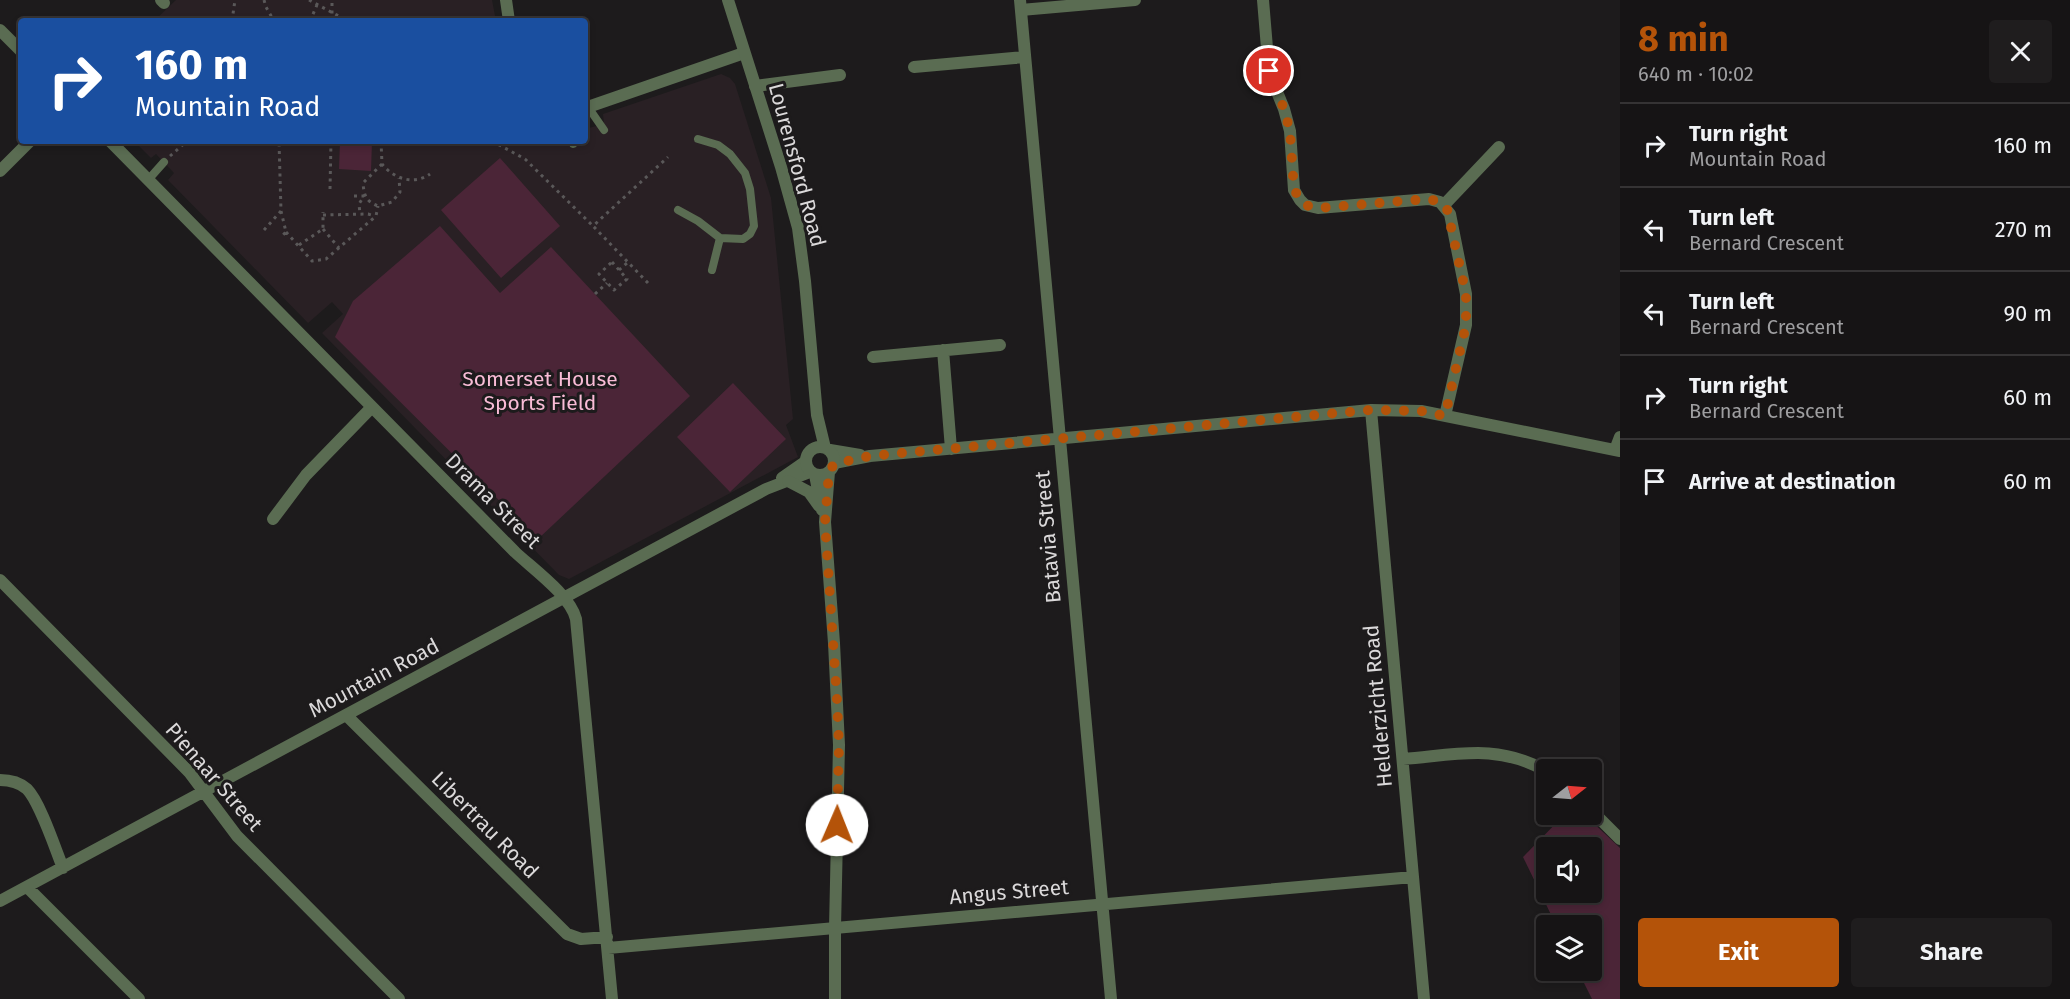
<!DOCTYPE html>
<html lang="en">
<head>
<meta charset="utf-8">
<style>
	body { margin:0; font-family:"Fira Sans",sans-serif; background:#1f1d1e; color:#f1f3f6; height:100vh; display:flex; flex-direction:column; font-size:22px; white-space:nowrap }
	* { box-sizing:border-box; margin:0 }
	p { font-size:20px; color:#9e9ea0 }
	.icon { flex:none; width:33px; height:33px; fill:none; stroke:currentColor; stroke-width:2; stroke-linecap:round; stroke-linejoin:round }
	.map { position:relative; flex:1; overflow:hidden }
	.side { display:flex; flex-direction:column; background:#161415; width:450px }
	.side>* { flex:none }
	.guide { position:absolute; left:18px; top:18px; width:570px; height:126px; border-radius:6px; box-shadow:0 3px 9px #0003,0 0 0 2px #353334; background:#1a4fa0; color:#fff; overflow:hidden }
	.needle { width:39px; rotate:73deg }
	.buttons { position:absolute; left:1536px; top:759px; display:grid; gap:12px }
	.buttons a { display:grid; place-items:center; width:66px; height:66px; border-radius:6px; background:#161415; box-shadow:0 3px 9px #0003,0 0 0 2px #353334; font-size:30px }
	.pin { position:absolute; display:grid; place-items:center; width:51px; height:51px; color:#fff; margin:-26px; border:3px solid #fff; border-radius:50%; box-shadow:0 2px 6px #0007 }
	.me { position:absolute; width:66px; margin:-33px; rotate:1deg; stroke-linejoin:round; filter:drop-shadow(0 0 4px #0008) }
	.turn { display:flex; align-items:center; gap:21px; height:126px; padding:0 18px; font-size:27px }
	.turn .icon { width:78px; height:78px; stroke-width:2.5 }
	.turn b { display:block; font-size:42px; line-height:51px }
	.round { display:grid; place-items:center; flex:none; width:63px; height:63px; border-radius:6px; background:#1f1d1e }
	.summary { display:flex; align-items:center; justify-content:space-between; height:102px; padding:0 18px }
	h1 { font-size:36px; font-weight:700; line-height:45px; color:#b45309 }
	.cta { display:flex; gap:12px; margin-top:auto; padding:12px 18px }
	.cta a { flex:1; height:69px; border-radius:6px; background:#b45309; color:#fff; font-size:24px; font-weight:700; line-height:69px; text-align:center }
	.cta a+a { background:#1f1d1e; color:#f1f3f6 }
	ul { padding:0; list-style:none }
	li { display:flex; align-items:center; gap:18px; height:84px; padding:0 18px; border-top:2px solid #353334 }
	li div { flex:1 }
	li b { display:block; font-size:22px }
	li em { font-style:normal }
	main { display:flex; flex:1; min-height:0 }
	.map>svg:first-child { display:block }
	.built { fill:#292024 }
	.green { fill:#4b2537; fill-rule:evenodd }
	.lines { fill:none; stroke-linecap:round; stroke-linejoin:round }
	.path { stroke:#5a5859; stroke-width:3; stroke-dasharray:3 4.5; stroke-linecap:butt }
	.service { stroke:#5a6c52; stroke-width:8 }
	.minor { stroke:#5a6c52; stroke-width:12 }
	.tertiary { stroke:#5a6c52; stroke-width:12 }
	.route { stroke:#b45309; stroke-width:10; stroke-dasharray:0 18 }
	.labels { text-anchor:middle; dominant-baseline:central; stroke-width:6; stroke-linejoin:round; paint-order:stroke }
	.street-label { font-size:21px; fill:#dbd9da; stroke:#1d1b1c }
	.park-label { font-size:21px; fill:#f9bcd6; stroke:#1d1b1c }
</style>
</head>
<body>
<main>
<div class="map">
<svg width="1620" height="999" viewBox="0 0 1620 999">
	<rect width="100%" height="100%" fill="#1d1b1c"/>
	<path class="built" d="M176,0H492L496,21H154Z
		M721,74L730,78L735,84L771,198L793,419L786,425L798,457L569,579L559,575L322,333L343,314L332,302L308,323L168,180L174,173L156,154L151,158L134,141H585V129L604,124L603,114Z"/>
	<path class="green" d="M340,141H372L371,171L339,169Z
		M500,158L560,226L501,278L441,210Z
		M440,226L500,293L551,247L690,396L538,539L335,337L353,301Z
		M733,383L786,439L730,492L677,437Z
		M1564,815H1585L1620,848V999H1592L1578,971L1592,970V926L1556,925L1523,857ZM1546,848H1592V892H1546Z"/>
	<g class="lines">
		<path class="path" d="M264,0L266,7L274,21
			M309,0L346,20L386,18L388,21
			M232,21L235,0
			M310,21L317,5
			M332,21V0
			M381,141L382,164C393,178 413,186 430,174
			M492,141L525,159L593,226
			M170,156L187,141
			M382,164L363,183C364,196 366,201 378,206L392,202L400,192L399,178
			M330,189L331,141
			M354,196H364L359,204L360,214
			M281,211L286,232L282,236
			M323,215L368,214L375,216
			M323,229L339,248
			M264,230L281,211L279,141
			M286,232L312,261L326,259L376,216L378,206
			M299,245L323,229V212
			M612,262L627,279L614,290L599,274Z
			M619,270L628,262
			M648,283L593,226L668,157
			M595,294L607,283"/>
		<path class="service" d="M588,107L604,130
			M572,141L573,144
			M148,180L164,162
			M678,210L698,221L720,238L743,239L750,234L754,226L750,189L745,173L730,154L718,145L698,139
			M712,270L720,238"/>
		<path class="minor" d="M161,0L164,3
			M506,0L509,21
			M1020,0L1111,999
			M1263,0L1268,60L1273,82L1284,109L1290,131L1294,190L1300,200L1305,205L1318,208L1429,199L1440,202L1450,214L1466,294V325L1445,416
			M1021,10L1135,0
			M0,30L21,51
			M914,67L1025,57
			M755,86L840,75
			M585,108L744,53
			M110,141L515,552C533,569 570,595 576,619L612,999
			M0,171L30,141
			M1444,205L1499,147
			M943,350L951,449
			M873,357L1000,345
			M1371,410L1424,999
			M830,450L860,455
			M1615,450L1620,437
			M834,463L870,456L1371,410L1421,411L1620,451
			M782,478L805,462
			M273,519L306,475L372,407
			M0,580L189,772L237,836L399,999
			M346,715L567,934L581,939L607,937
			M1403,759C1456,755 1497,743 1546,771
			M0,780C10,780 19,782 27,789C40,802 55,848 63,868
			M1592,811L1620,839
			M27,887L139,999
			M0,901L766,489L810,472
			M608,948L1413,877"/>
		<path class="tertiary" d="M728,0L781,167L798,228L805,281L817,415L825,448
			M806 461a14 14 0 1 1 28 0a14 14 0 1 1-28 0Z
			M829,472L825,522L834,643L839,745L835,928V999
			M815,475L822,510
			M788,481L809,492L819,506"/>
	</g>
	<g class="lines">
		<path class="route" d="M837,825L839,746L837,700L825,522L829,472L834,464L870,456L1371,410L1421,411L1445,416L1466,325V294L1447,209L1440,202L1429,199L1318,208L1305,205L1294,190L1290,131L1284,109L1269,71"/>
	</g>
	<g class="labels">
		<g class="street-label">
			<text transform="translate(797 165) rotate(75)">Lourensford Road</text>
			<text transform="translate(493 501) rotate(45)">Drama Street</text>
			<text transform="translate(1048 537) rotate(-95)">Batavia Street</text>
			<text transform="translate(374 678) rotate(-28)">Mountain Road</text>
			<text transform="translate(1378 706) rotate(-95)">Helderzicht Road</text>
			<text transform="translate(214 777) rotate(49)">Pienaar Street</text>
			<text transform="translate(485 825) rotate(45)">Libertrau Road</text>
			<text transform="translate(1009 892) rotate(-5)">Angus Street</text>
		</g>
		<g class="park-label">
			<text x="540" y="379">Somerset House<tspan x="540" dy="24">Sports Field</tspan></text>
		</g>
	</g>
</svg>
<div class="buttons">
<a><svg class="needle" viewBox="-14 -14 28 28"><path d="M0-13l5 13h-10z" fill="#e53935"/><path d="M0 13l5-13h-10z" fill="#9e9ea0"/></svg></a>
<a><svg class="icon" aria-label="sound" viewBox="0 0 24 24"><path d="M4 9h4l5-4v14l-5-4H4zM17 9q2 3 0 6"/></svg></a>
<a><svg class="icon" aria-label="layers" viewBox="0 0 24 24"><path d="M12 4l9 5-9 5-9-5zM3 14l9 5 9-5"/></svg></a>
</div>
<div class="pin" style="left:1269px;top:71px;background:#d93025"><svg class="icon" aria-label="arrive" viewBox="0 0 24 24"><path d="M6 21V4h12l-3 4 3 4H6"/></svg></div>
<svg class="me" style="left:837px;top:825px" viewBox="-20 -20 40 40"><circle r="19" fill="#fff"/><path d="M0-13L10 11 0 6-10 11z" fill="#b45309"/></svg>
<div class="guide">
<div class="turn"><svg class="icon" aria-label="right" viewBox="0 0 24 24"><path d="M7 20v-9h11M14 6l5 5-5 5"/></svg><div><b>160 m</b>Mountain Road</div></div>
</div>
</div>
<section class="side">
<div class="summary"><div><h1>8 min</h1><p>640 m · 10:02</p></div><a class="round"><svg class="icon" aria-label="close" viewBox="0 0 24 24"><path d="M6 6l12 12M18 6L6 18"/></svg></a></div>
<ul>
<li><svg class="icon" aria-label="right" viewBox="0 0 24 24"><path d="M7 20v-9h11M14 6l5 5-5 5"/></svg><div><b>Turn right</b><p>Mountain Road</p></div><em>160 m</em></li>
<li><svg class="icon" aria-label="left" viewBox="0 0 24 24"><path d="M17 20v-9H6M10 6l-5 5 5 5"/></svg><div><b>Turn left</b><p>Bernard Crescent</p></div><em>270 m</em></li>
<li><svg class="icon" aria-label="left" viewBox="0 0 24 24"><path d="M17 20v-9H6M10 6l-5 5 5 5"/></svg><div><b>Turn left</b><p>Bernard Crescent</p></div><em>90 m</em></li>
<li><svg class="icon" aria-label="right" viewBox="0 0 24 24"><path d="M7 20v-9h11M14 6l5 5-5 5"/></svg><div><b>Turn right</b><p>Bernard Crescent</p></div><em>60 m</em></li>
<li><svg class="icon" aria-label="arrive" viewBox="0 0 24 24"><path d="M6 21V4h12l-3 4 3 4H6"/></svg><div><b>Arrive at destination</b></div><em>60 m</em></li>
</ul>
<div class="cta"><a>Exit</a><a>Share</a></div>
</section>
</main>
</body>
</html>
